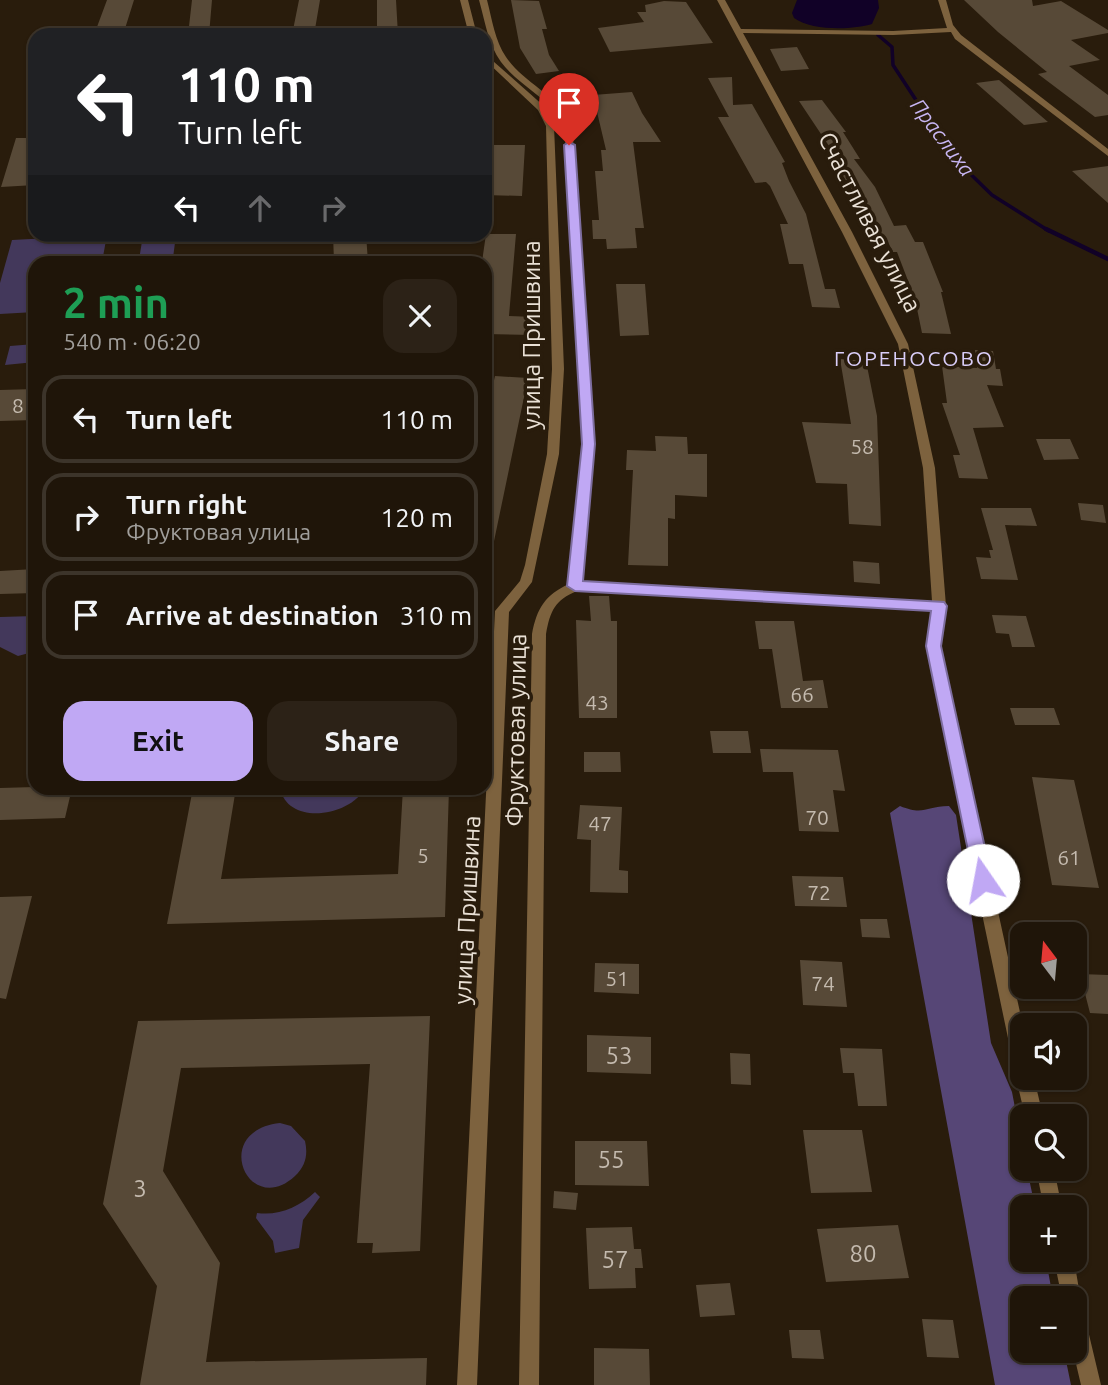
<!DOCTYPE html>
<html lang="en">
<head>
<meta charset="utf-8">
<style>
	body { margin:0; font-family:Ubuntu,sans-serif; background:#2c2217; color:#f1f3f6; height:100vh; display:flex; flex-direction:column; font-size:26px; white-space:nowrap }
	* { box-sizing:border-box; margin:0 }
	p { font-size:23px; color:#a19f9c }
	.icon { flex:none; width:38px; height:38px; fill:none; stroke:currentColor; stroke-width:2; stroke-linecap:round; stroke-linejoin:round }
	.map { position:relative; flex:1; overflow:hidden }
	.drawer { position:absolute; left:28px; top:256px; width:464px; height:539px; display:flex; flex-direction:column; background:#1f1509; border-radius:21px; box-shadow:0 2px 5px #0004,0 0 0 2px #3c342a }
	.drawer>* { flex:none }
	.hud { position:absolute; left:28px; top:28px; width:464px; height:214px; border-radius:21px; box-shadow:0 2px 5px #0004,0 0 0 2px #3c342a; background:#202124; color:#fff; overflow:hidden }
	.needle { width:46px; rotate:344deg }
	.buttons { position:absolute; left:1010px; top:922px; display:grid; gap:14px }
	.buttons a { display:grid; place-items:center; width:77px; height:77px; border-radius:14px; background:#1f1509; box-shadow:0 2px 5px #0004,0 0 0 2px #3c342a; font-size:35px }
	.pin { position:absolute; display:grid; place-items:center; width:60px; height:60px; color:#fff; margin:-72px -30px; border-radius:50% 50% 50% 0; rotate:-45deg; box-shadow:0 0 7px #0007 }
	.pin .icon { rotate:45deg }
	.me { position:absolute; width:77px; margin:-38px; rotate:348deg; stroke-linejoin:round; filter:drop-shadow(0 0 5px #0008) }
	.turn { display:flex; align-items:center; gap:24px; height:147px; padding:0 35px; font-size:32px }
	.turn .icon { width:91px; height:91px; stroke-width:2.5 }
	.turn b { display:block; font-size:49px; line-height:60px }
	.lanes { display:flex; align-items:center; height:66px; padding:0 35px; background:#0003; justify-content:center; gap:35px; direction:ltr }
	.lanes .off { opacity:.35 }
	.round { display:grid; place-items:center; flex:none; width:74px; height:74px; border-radius:21px; background:#2c2217 }
	.head { display:flex; align-items:center; justify-content:space-between; height:119px; padding:0 35px }
	h1 { font-size:42px; font-weight:700; line-height:52px; color:#1e9e55 }
	.action { display:flex; gap:14px; margin-top:auto; padding:14px 35px }
	.action a { flex:1; height:80px; border-radius:21px; background:#c0a8f4; color:#111; font-size:28px; font-weight:700; line-height:80px; text-align:center }
	.action a+a { background:#2c2217; color:#f1f3f6 }
	ul { padding:0; list-style:none }
	li { display:flex; align-items:center; gap:21px; height:88px; margin:0 14px 10px; padding:0 21px; border:4px solid #3c342a; border-radius:21px }
	li div { flex:1 }
	li b { display:block; font-size:26px }
	li em { font-style:normal }
	.map>svg:first-child { display:block }
	.green { fill:#43385b }
	.forest { fill:#564676 }
	.water { fill:#110127 }
	.lines { fill:none; stroke-linecap:round; stroke-linejoin:round }
	.stream-far1 { stroke:#110127; stroke-width:3.5 }
	.stream { stroke:#110127; stroke-width:4.5 }
	.building { fill:#574937 }
	.minor { fill:#7d623e; fill-rule:evenodd }
	.route { fill:#c0a8f4; stroke:#7d6d9f; stroke-width:2 }
	.labels { text-anchor:middle; dominant-baseline:central; stroke-width:7; stroke-linejoin:round; paint-order:stroke }
	.far-water-label { font-size:21px; font-style:italic; fill:#c8b6f3; stroke:#291c0c }
	.far-neighbourhood-label { font-size:21px; letter-spacing:2px; fill:#dacef9; stroke:#291c0c }
	.number-label { font-size:21px; fill:#c4baae }
	.street-label { font-size:24px; fill:#e9e0d5; stroke:#291c0c }
	.near-number-label { font-size:24px; fill:#c4baae }
</style>
</head>
<body>
<div class="map">
<svg width="1108" height="1385" viewBox="0 0 1108 1385">
	<rect width="100%" height="100%" fill="#291c0c"/>
	<path class="green" d="M107,235L102,262H35V312L0,314V283L12,240Z
		M143,235H176L173,258L139,260Z
		M35,344V362L5,365L10,346Z
		M35,616V631L29,653L18,656L0,647V617Z
		M280,788H365C351,816 288,827 280,788Z
		M280,1123L291,1126L305,1141C308,1154 306,1166 295,1176C249,1219 209,1131 280,1123Z
		M315,1192L320,1197L303,1220L299,1248L275,1253L273,1241L256,1218L257,1213C279,1216 299,1207 315,1192Z"/>
	<path class="forest" d="M900,806C924,816 926,806 949,806L956,815L991,1043L1012,1092L1022,1144V1169H1027L1035,1207L1022,1208V1260H1046L1053,1298H1022V1351H1064L1071,1385H995L890,813Z"/>
	<path class="water" d="M797,0H878L879,8L872,24C852,30 812,31 794,18L792,13Z"/>
	<g class="lines">
		<path class="stream-far1" d="M878,35L892,47L893,65L954,158L992,195L1049,231"/>
		<path class="stream" d="M1046,229L1108,259"/>
	</g>
	<path class="building" d="M107,0H134L123,35H94Z
		M192,0H212L209,35H188Z
		M299,0H320L314,35H292Z
		M377,0H396L398,35H377Z
		M511,0L539,1L547,29H542L549,55L559,71L536,74L520,48Z
		M964,0H1032L1033,6L1061,1L1108,30V33L1071,40L1100,60L1069,66L1108,95V115L1095,117L1038,74L1047,72L998,32Z
		M664,1L686,2L713,43L610,52L598,28L644,22L637,12H646L645,5Z
		M797,47L809,69L781,71L770,49Z
		M732,77L733,105L752,104L785,162L782,163L789,181L806,214L825,289H835L840,308L812,307L803,264H789L780,224H788L770,186L766,182L755,183L718,117H729L708,78Z
		M999,80L1048,122L1024,125L976,83Z
		M632,92L642,113L661,142H633L644,228H635L637,248L607,249L606,239H593L592,220H599L595,171H603L601,150H606L593,95Z
		M822,100L846,132H843L860,159H854L875,187L894,226L906,225L915,242H923L943,292H941L951,334L922,333L915,299L897,252H893L885,236H872L854,193L828,152H833L799,101Z
		M16,138H35V185L1,187Z
		M485,145H525L522,196L485,195Z
		M1108,166V203L1072,171Z
		M333,234H366L368,262H334Z
		M486,234H516L509,316L535,317L533,335L485,334V262H482Z
		M616,284H645L649,335L620,336Z
		M975,350L993,351L996,369H1000L1003,386L987,385L1004,427L973,428L988,479L959,478L953,455H960L942,403H947L942,366L977,368Z
		M840,359L866,361L877,416L881,526L849,524L847,484L816,483L802,422L851,424Z
		M495,376L528,378L493,546H485V419Z
		M35,389V420L0,421V390Z
		M655,436L687,437L688,454H707V497L675,495V519L668,518V566L628,565L633,470H626L627,450L656,451Z
		M1036,439H1070L1079,459L1044,460Z
		M1078,503L1103,505L1106,523L1081,520Z
		M981,508H1031L1037,526L1005,525L1018,580L981,579L976,557L991,558L989,550H993Z
		M853,561L879,563L880,584L854,582Z
		M35,569V593L0,594V571Z
		M589,596H609L611,621H617V718H579L576,620L591,621Z
		M992,615L1026,616L1035,647H1012L1009,634L996,633Z
		M755,621H794L803,681L823,680L828,708H781L772,649H759Z
		M1010,708H1054L1060,725H1015Z
		M710,731H748L751,753H713Z
		M760,749L838,750L845,791L833,790L839,832L799,831L793,772H763Z
		M584,752H620L621,772H584Z
		M1032,777L1074,780L1099,888L1052,885Z
		M35,787L72,788L65,818L0,820V788Z
		M193,788H236L221,879L398,874L403,788H449L445,917L167,924Z
		M580,805L622,807L619,870L628,871V893L590,892L591,840L577,839Z
		M792,876L843,877L847,907L795,906Z
		M32,896L6,999L0,998V897Z
		M860,919H887L890,938L862,937Z
		M800,960L842,962L847,1007L803,1005Z
		M595,963L639,964V994L594,992Z
		M1080,974L1108,975V1014L1090,1013Z
		M430,1016L420,1251L372,1253L373,1243H357L370,1064L181,1068L163,1171L220,1263L206,1362L427,1358L426,1385H140L157,1286L103,1204L138,1021Z
		M587,1035L651,1037V1074L587,1072Z
		M840,1048L882,1049L887,1106H858L854,1073H843Z
		M730,1053L750,1054L751,1085L731,1084Z
		M803,1130H862L872,1192L811,1193Z
		M575,1141H647L649,1186L575,1185Z
		M554,1191L578,1193L576,1210L553,1208Z
		M898,1225L909,1278L826,1282L817,1229Z
		M632,1227L634,1249H641L643,1268H635L636,1288L589,1289L586,1228Z
		M730,1283L735,1315L700,1317L696,1285Z
		M922,1319L953,1320L959,1358L927,1357Z
		M789,1330H820L824,1359L792,1358Z
		M594,1348L649,1349L650,1385H594Z"/>
	<g class="lines">
		<path class="minor" d="M460,0H468L477,35H469Z
			M479,0H487C492,19 495,41 506,57C523,82 553,93 572,122L594,444L582,582L932,601L923,468L898,344L842,232L717,0H725L741,29L893,31L947,28L938,0H946L953,25L961,35L1108,149V156L955,39L951,32L893,35L743,33L852,232L908,344L935,468L946,606L940,646L1023,1026L1022,1070L1016,1068L1013,1062L926,646L932,610L577,591C555,600 550,611 546,634L539,1385H519L532,634C537,608 545,595 569,584L582,444L564,122C547,97 518,85 501,62C488,44 485,21 479,0Z
			M485,54L545,107L554,126L564,369L559,454L532,582L509,612L477,1385H457L495,611L520,581L525,565L547,454L552,369L546,126L538,110L485,60Z
			M1022,1071V1078H1034L1043,1116H1025L1016,1078Z
			M1036,1169H1054L1062,1208H1044Z
			M1054,1260H1074L1081,1301L1101,1385H1081L1073,1351L1074,1298H1062Z"/>
	</g>
	<path class="route" d="M569,142L575,145L595,444L583,581L944,602L947,606L941,646L992,880L990,885L983,887L977,885L974,880L926,646L931,611L575,591L567,586L582,444L564,145Z"/>
	<g class="labels">
		<g class="far-water-label">
			<text transform="translate(943 137) rotate(53)">Праслиха</text>
		</g>
		<g class="far-neighbourhood-label">
			<text x="914" y="358">ГОРЕНОСОВО</text>
		</g>
		<g class="number-label">
			<text x="18" y="405">8</text>
			<text x="862" y="446">58</text>
			<text x="802" y="694">66</text>
			<text x="597" y="702">43</text>
			<text x="817" y="817">70</text>
			<text x="600" y="823">47</text>
			<text x="423" y="855">5</text>
			<text x="1069" y="857">61</text>
			<text x="819" y="892">72</text>
			<text x="617" y="978">51</text>
			<text x="823" y="983">74</text>
		</g>
		<g class="street-label">
			<text transform="translate(870 222) rotate(63)">Счастливая улица</text>
			<text transform="translate(531 335) rotate(-90)">улица Пришвина</text>
			<text transform="translate(516 730) rotate(-89)">Фруктовая улица</text>
			<text transform="translate(467 910) rotate(-87)">улица Пришвина</text>
		</g>
		<g class="near-number-label">
			<text x="619" y="1055">53</text>
			<text x="611" y="1159">55</text>
			<text x="140" y="1188">3</text>
			<text x="863" y="1253">80</text>
			<text x="615" y="1259">57</text>
		</g>
	</g>
</svg>
<div class="buttons">
<a><svg class="needle" viewBox="-14 -14 28 28"><path d="M0-13l5 13h-10z" fill="#e53935"/><path d="M0 13l5-13h-10z" fill="#a19f9c"/></svg></a>
<a><svg class="icon" aria-label="sound" viewBox="0 0 24 24"><path d="M4 9h4l5-4v14l-5-4H4zM17 9q2 3 0 6"/></svg></a>
<a><svg class="icon" aria-label="search" viewBox="0 0 24 24"><circle cx="10" cy="10" r="6"/><path d="M15 15l6 6"/></svg></a>
<a>+</a>
<a>−</a>
</div>
<div class="pin" style="left:569px;top:145px;background:#d93025"><svg class="icon" aria-label="arrive" viewBox="0 0 24 24"><path d="M6 21V4h12l-3 4 3 4H6"/></svg></div>
<svg class="me" style="left:983px;top:880px" viewBox="-20 -20 40 40"><circle r="19" fill="#fff"/><path d="M0-13L10 11 0 6-10 11z" fill="#c0a8f4"/></svg>
<div class="hud">
<div class="turn"><svg class="icon" aria-label="left" viewBox="0 0 24 24"><path d="M17 20v-9H6M10 6l-5 5 5 5"/></svg><div><b>110 m</b>Turn left</div></div>
<div class="lanes"><svg class="icon" aria-label="left" viewBox="0 0 24 24"><path d="M17 20v-9H6M10 6l-5 5 5 5"/></svg><svg class="icon off" aria-label="ahead" viewBox="0 0 24 24"><path d="M12 20V5M6 11l6-6 6 6"/></svg><svg class="icon off" aria-label="right" viewBox="0 0 24 24"><path d="M7 20v-9h11M14 6l5 5-5 5"/></svg></div>
</div>
<section class="drawer">
<div class="head"><div><h1>2 min</h1><p>540 m · 06:20</p></div><a class="round"><svg class="icon" aria-label="close" viewBox="0 0 24 24"><path d="M6 6l12 12M18 6L6 18"/></svg></a></div>
<ul>
<li><svg class="icon" aria-label="left" viewBox="0 0 24 24"><path d="M17 20v-9H6M10 6l-5 5 5 5"/></svg><div><b>Turn left</b></div><em>110 m</em></li>
<li><svg class="icon" aria-label="right" viewBox="0 0 24 24"><path d="M7 20v-9h11M14 6l5 5-5 5"/></svg><div><b>Turn right</b><p>Фруктовая улица</p></div><em>120 m</em></li>
<li><svg class="icon" aria-label="arrive" viewBox="0 0 24 24"><path d="M6 21V4h12l-3 4 3 4H6"/></svg><div><b>Arrive at destination</b></div><em>310 m</em></li>
</ul>
<div class="action"><a>Exit</a><a>Share</a></div>
</section>
</div>
</body>
</html>
